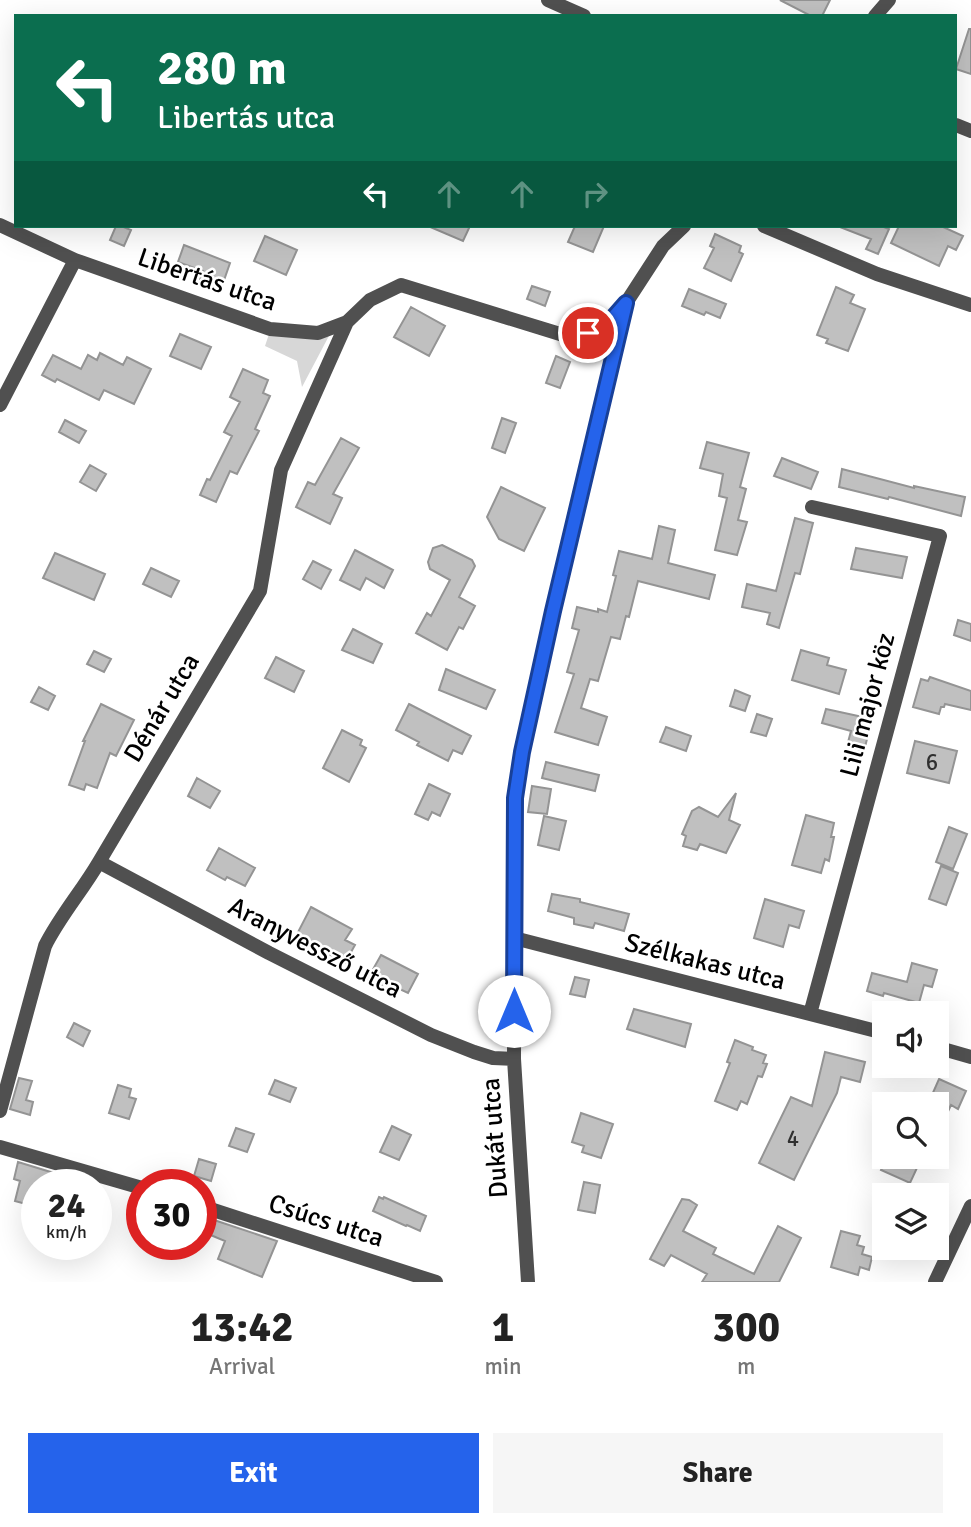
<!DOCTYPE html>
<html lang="en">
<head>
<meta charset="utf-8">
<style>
	body { margin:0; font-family:Signika,sans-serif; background:#f6f6f6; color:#222; height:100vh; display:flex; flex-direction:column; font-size:26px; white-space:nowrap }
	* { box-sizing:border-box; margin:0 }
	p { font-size:23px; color:#767676 }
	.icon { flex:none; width:38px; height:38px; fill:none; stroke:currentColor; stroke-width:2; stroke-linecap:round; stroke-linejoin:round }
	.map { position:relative; height:1282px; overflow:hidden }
	.drawer { display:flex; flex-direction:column; background:#fff; flex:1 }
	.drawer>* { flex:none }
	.top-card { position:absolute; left:14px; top:14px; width:943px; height:214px; border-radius:0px; box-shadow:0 7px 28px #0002; background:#0b6e4f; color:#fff; overflow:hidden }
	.fabs { position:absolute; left:872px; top:1001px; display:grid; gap:14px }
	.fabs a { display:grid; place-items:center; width:77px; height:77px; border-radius:0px; background:#fff; box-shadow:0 7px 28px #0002; font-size:35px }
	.speed { position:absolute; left:21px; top:1169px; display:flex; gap:14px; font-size:35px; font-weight:700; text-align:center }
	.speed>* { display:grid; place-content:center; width:91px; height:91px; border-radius:50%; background:#fff; box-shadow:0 7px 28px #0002; line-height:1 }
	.speed small { font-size:18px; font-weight:400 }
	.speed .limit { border:10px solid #d22; background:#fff; color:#111 }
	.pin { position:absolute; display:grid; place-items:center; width:60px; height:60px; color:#fff; margin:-30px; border:4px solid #fff; border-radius:50%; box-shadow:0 2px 7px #0007 }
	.me { position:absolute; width:77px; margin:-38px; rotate:0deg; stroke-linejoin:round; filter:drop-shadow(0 0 5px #0008) }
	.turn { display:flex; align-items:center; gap:24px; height:147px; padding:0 28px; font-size:32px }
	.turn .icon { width:91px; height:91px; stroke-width:2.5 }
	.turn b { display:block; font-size:49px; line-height:60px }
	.lanes { display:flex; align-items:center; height:66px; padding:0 28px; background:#0003; justify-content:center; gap:35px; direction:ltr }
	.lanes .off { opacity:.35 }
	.eta { display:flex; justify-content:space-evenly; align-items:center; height:119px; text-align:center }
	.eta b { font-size:42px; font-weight:700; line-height:49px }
	.action { display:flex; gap:14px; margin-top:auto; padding:14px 28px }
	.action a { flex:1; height:80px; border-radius:0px; background:#2563eb; color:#fff; font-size:28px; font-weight:700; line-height:80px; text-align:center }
	.action a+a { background:#f6f6f6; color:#222 }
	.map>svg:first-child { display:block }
	.green { fill:#d7d7d7 }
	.building { fill:#c0c0c0; stroke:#949494; stroke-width:2 }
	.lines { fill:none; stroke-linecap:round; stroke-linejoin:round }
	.minor { stroke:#505050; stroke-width:14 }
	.route-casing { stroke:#184099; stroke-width:18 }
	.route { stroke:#2563eb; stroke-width:12 }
	.labels { text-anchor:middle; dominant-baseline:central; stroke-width:5; stroke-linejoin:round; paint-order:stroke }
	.number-label { font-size:23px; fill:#303030 }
	.street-label { font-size:26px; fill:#000; stroke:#fff }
</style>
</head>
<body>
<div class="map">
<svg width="971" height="1282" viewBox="0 0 971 1282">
	<rect width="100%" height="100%" fill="#fff"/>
	<path class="green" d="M331,332L302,387L297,361L265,346L269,334Z"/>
	<path class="building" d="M780,0H830L822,16H811Z
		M969,29H971V74L956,69Z
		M116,226H121L131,230L124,246L110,240Z
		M428,226H470L463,241Z
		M575,226H604L593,252L568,242Z
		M840,226H881L889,229L878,254L866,249L871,239L840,227Z
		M899,226H941L963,236L956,250L948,246L939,266L891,243Z
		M715,234L741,246L739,252L743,254L731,281L704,268L714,248L710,246Z
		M265,236L297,250L286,275L254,261Z
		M184,245L230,263L222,286L200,279L203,271L178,262Z
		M532,286L550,292L545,306L527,299Z
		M836,287L854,295L850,303L865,309L848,351L826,343L828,339L817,335Z
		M689,289L726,304L720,318L706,312L704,315L682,306Z
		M411,307L445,326L429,356L394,337Z
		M180,334L211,347L201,369L170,356Z
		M100,353L123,365L127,357L151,369L134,404L104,390L99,400L57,379L55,382L42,375L53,355L81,369L88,355L97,360Z
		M556,356L570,362L560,388L546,383Z
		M243,369L268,380L263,393L270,396L255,429L259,431L237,474L230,471L216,502L200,495L207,479L210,480L232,436L224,432L240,402L230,397Z
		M502,418L516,423L505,453L492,448Z
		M65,420L86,431L79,443L59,432Z
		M341,438L359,448L333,494L342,498L330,524L296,507L308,482L315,485Z
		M707,442L749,453L740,487L746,489L738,520L747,522L737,555L715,550L727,498L719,496L723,474L700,468Z
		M782,458L818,472L811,489L774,476Z
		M90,465L106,474L96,491L80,482Z
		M842,469L914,488V486L965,497L961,516L889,497L888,499L839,487Z
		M501,487L545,508L524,551L499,539L487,517Z
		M795,518L813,523L800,574L795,573L779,628L767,624L770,613L742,607L747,584L776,591Z
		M659,526L675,530L668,563L715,575L709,599L638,581L629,617L626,616L620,639L611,637L598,681L590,679L581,708L607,717L598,745L555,732L574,674L567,672L579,630L572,628L577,607L598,612V609L607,612L616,576L613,575L619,551L652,559Z
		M442,545L472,560L475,566L459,597L475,606L463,629L459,627L447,650L416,633L427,613L431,616L450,580L430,569L428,562L433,548Z
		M856,548L907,557L902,578L851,569Z
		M355,550L393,570L384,588L366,578L360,590L340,580Z
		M55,553L105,574L94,600L43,578Z
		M313,561L331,570L321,589L303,579Z
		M151,568L179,581L171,597L143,584Z
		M958,620L971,624V641L954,635Z
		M353,629L382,644L373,663L342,650Z
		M801,650L829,658L827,665L846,670L839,694L792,680Z
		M94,651L111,659L104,672L87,664Z
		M276,657L304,671L294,692L265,678Z
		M446,669L495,690L486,709L439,690Z
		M930,677L971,691V710L945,704L944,707H941L939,714L913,707L921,679L928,681Z
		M39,687L55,696L48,710L31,702Z
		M735,690L750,696L745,711L730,706Z
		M101,704L134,720L116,756L110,753L97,788L86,784L84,790L69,785L85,741H83Z
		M409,704L471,736L462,754L453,750L448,761L417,745L419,742L396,730Z
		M826,709L872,719L864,751L847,746L851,731L822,723Z
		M757,714L772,719L766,736L751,732Z
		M666,727L691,736L686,751L660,742Z
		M342,730L362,740L360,745L366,748L349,782L323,768Z
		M915,741L957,751L949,783L907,773Z
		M546,762L599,775L595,791L542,778Z
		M197,778L220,791L210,808L188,796Z
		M429,784L450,794L440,816L432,812L428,820L415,814Z
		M532,786L551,789L547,814L528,812Z
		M736,793L729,820L740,825L726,853L700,844L697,850L683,846L686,836L682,834L692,811L699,807L718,817Z
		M806,815L834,823L831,837H834L829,861L825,859L821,873L792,865Z
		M544,816L566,821L559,850L538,845Z
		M949,827L967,834L953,869L936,862Z
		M219,848L255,868L245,886L227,877L225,880L207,870Z
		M941,866L958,873L946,905L929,899Z
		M552,894L580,899V902L629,914L624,931L595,923L593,928L574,924V918L548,911Z
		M765,899L804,911L799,928L789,925L783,947L754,938Z
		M311,907L352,929L345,940L355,945L345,963L296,936Z
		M381,955L418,974L408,993L389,984L386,990L367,980Z
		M912,963L937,970L932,987L924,985L919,1003L884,993L883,996L867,991L872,973L907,982Z
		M575,977L589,980L585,997L570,994Z
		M634,1009L691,1024L685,1047L627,1029Z
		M74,1023L90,1031L83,1046L67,1037Z
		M735,1040L753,1047L752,1050L766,1055L763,1063L767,1064L762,1077L758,1076L747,1104L741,1101L737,1110L715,1101L730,1063L727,1062Z
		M825,1052L865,1062L860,1082L841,1077L837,1093L794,1180L759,1163L791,1097L812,1106Z
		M19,1078L32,1081L26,1100L33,1102L30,1115L10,1109Z
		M939,1079L966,1091L958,1109L951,1105L936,1137V1104H928Z
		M275,1080L296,1088L290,1102L269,1094Z
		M118,1085L131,1089L129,1097L136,1099L129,1119L109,1113Z
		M581,1113L613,1124L601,1158L582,1152L584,1146L572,1142Z
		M392,1126L411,1135L399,1160L380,1152Z
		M236,1128L254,1134L247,1152L229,1146Z
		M887,1157H922L910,1183L881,1170Z
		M199,1159L216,1164L211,1181L194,1176Z
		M18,1162L54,1173L51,1185H37V1207L15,1201L20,1181L14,1179Z
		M584,1182L600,1185L595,1213L578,1210Z
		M379,1197L383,1199L384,1197L426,1216L420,1231L407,1225L406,1226L373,1211Z
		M682,1199L689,1200L697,1205L683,1231L716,1248L713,1254L754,1274L778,1226L801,1238L779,1282H702L707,1274L671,1255L664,1266L650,1259Z
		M202,1216L277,1241L262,1277L218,1259L225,1241L201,1231Z
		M841,1231L860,1236L857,1245L864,1247L862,1254L872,1257L869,1270L860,1267L858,1275L831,1267Z"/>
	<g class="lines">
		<path class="minor" d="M548,0L584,16
			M875,16L889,0
			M956,125L971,131
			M0,225L75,260L270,329L318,333L347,322L370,300L401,285L573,338L604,328L623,306
			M764,226L877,274L971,305
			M0,405L75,260
			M99,862L269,953L431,1035L474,1052L493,1058L514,1059
			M514,938L884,1033
			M810,1014L940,536L812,507
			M936,1047L971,1057
			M0,1111L45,946C60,916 82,891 99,862L260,591L281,470L347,322
			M0,1147L142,1188
			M201,1206L436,1282
			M528,1282L514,1059L515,798L522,752L547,637L626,303L663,246L684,226
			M935,1282L971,1206"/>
	</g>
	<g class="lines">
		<defs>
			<path id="route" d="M514,1011L515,798L522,752L553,611L626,303L604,328L588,333"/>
		</defs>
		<use href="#route" class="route-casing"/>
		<use href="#route" class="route"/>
	</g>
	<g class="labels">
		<g class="number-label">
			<text x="932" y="762">6</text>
			<text x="793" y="1138">4</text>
		</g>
		<g class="street-label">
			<text transform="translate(207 280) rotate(19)">Libertás utca</text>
			<text transform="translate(868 705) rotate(-75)">Lili major köz</text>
			<text transform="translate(162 708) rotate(-59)">Dénár utca</text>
			<text transform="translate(315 948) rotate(27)">Aranyvessző utca</text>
			<text transform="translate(705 962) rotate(14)">Szélkakas utca</text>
			<text transform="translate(495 1138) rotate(-94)">Dukát utca</text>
			<text transform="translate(326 1221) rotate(18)">Csúcs utca</text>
		</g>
	</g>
</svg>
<div class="fabs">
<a><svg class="icon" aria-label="sound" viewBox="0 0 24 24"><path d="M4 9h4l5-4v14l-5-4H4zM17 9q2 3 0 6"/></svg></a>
<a><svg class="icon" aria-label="search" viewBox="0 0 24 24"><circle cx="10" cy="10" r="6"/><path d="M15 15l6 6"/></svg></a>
<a><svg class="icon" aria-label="layers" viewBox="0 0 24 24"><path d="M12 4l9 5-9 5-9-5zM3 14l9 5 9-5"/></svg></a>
</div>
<div class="speed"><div>24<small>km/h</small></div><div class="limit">30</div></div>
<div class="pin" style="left:588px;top:333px;background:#d93025"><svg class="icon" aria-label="arrive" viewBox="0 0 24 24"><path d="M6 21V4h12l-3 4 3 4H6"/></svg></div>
<svg class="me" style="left:514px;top:1011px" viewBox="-20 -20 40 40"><circle r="19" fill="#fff"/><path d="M0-13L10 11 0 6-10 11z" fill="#2563eb"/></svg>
<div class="top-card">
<div class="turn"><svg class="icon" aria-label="left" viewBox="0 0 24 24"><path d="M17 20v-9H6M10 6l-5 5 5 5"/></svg><div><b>280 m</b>Libertás utca</div></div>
<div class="lanes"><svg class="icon" aria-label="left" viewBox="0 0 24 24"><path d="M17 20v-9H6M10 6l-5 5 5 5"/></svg><svg class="icon off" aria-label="ahead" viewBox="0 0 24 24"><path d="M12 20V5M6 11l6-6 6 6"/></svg><svg class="icon off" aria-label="ahead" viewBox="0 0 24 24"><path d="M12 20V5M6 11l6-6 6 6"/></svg><svg class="icon off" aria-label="right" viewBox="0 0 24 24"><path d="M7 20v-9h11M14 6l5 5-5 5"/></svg></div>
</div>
</div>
<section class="drawer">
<div class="eta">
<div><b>13:42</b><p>Arrival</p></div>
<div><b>1</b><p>min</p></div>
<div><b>300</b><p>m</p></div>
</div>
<div class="action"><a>Exit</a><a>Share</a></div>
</section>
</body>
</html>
